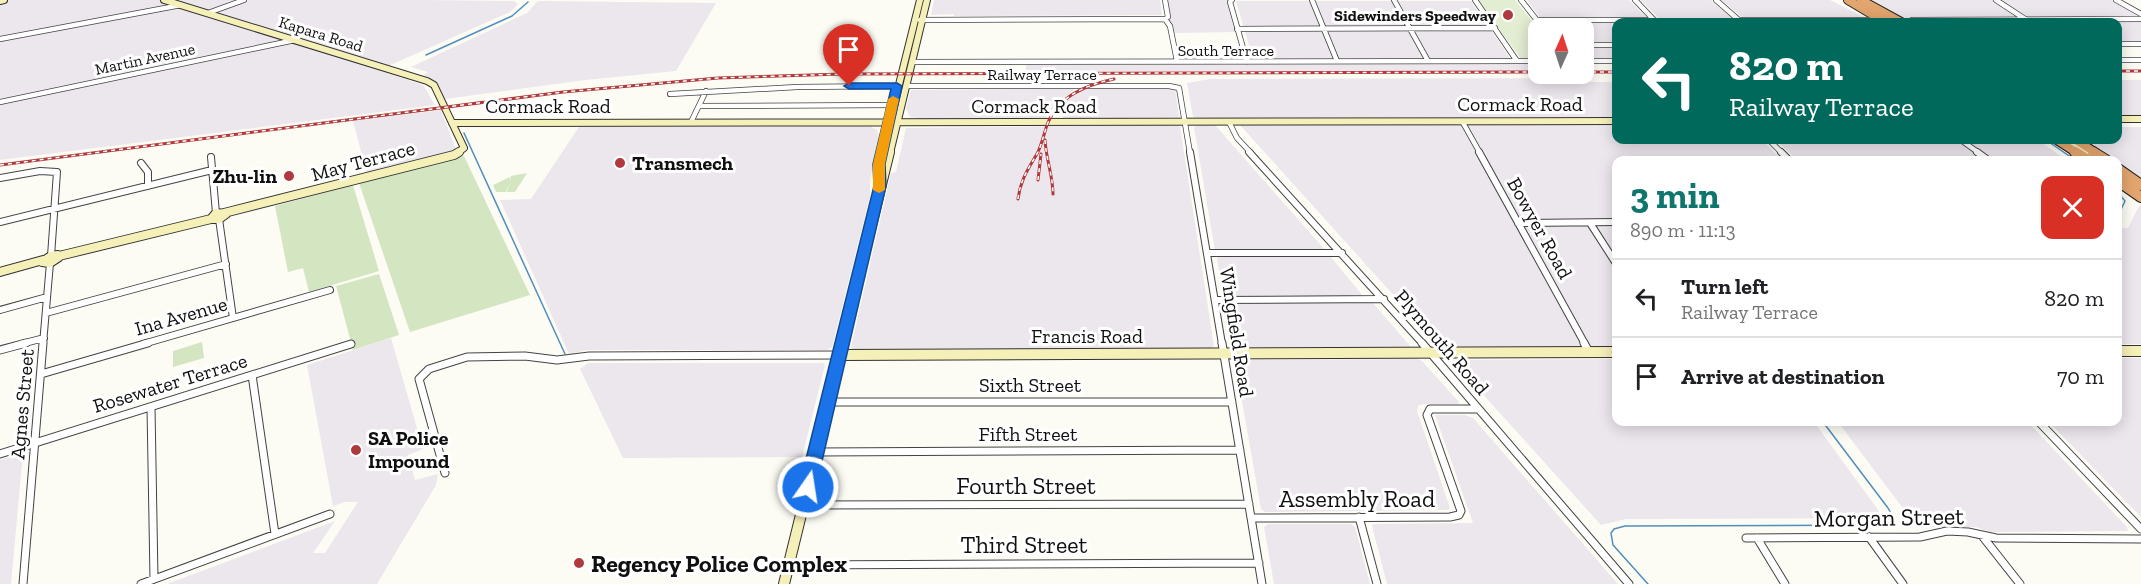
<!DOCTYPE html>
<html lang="en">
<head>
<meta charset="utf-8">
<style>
	body { margin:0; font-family:"Zilla Slab",serif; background:#f6f6f6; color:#202124; height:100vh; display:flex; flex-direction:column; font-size:22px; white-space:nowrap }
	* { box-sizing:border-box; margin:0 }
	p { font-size:20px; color:#757577 }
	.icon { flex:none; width:33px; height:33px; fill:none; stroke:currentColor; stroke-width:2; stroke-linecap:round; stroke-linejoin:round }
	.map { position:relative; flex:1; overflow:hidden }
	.side { position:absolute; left:1612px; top:156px; width:510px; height:270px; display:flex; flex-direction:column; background:#fff; border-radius:12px; box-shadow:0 3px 15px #0003 }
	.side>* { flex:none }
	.guide { position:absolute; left:1612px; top:18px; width:510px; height:126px; border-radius:12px; box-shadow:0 3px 15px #0003; background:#00695c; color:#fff; overflow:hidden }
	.needle { width:39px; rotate:3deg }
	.tools { position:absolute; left:1528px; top:18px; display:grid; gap:12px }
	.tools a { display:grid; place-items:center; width:66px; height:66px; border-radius:12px; background:#fff; box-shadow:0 3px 15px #0003; font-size:30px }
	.pin { position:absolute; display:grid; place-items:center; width:51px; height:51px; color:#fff; margin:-62px -26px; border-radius:50% 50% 50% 0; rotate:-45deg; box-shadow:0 0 6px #0007 }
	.pin .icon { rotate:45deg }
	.me { position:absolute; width:66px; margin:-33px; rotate:13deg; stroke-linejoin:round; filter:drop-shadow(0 0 4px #0008) }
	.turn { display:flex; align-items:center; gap:21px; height:126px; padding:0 18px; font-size:27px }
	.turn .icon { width:78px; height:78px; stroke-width:2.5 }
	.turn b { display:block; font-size:42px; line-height:51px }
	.round { display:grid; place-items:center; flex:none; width:63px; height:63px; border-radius:12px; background:#f6f6f6 }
	.headline { display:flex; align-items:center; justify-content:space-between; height:102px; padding:0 18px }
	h1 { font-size:36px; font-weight:800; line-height:45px; color:#0f766e }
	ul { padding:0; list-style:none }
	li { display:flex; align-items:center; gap:18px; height:78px; padding:0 18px; border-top:2px solid #e0e0e0 }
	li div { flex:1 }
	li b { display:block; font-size:22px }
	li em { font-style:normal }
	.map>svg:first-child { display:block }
	.industrial { fill:#ece6ed }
	.green { fill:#d3e5c1 }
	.pitch { fill:#e3edd2 }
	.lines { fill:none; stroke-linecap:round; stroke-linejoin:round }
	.stream { stroke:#4f8fbd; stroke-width:1.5 }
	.street-far2-casing { stroke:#434343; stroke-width:6 }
	.street-far1-casing { stroke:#434343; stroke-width:8 }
	.street-casing { stroke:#434343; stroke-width:9 }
	.secondary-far2-casing { stroke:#323232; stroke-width:8 }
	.secondary-far1-casing { stroke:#323232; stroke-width:10 }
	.secondary-casing { stroke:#323232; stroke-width:12 }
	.highway-far1-casing { stroke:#212121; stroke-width:10 }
	.highway-casing { stroke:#212121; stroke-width:12 }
	.street-far2 { stroke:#fff; stroke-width:4.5 }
	.street-far1 { stroke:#fff; stroke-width:6 }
	.street { stroke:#fff; stroke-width:7 }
	.secondary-far2 { stroke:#f5efb8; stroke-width:6 }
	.secondary-far1 { stroke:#f5efb8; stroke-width:8 }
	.secondary { stroke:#f5efb8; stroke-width:10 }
	.highway-far1 { stroke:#e2a56e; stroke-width:8 }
	.highway { stroke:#e2a56e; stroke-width:10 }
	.rail-casing { stroke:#af393c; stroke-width:3 }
	.rail { stroke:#fff; stroke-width:1.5; stroke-dasharray:4; stroke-linecap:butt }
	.route { fill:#1a73e8; stroke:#114b97; stroke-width:1.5 }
	.slow { fill:#f59e0b }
	.poi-dot { fill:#af393c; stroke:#fff; stroke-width:2 }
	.labels { text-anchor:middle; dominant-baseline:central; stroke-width:6; stroke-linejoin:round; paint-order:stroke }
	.far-poi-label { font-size:16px; font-weight:bold; fill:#101010; stroke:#fff; text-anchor:end }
	.far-street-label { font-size:16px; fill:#101010; stroke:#fff }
	.street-label { font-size:20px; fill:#101010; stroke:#fff }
	.poi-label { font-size:20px; font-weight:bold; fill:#101010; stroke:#fff; text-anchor:start }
	.near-street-label { font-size:24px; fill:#101010; stroke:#fff }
	.near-poi-label { font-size:24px; font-weight:bold; fill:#101010; stroke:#fff; text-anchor:start }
</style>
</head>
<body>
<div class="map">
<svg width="2141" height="584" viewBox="0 0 2141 584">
	<rect width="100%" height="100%" fill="#fdfcf4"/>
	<path class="industrial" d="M0,0H421L516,1L515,3H519L510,12L379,70L423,85L435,105L0,160Z
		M934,0H1160L1162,15L954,16V14L931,15Z
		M1165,0H1230L1238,32L1171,33L1165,19L1168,17Z
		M1527,0H1629L1647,18L1541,19Z
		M1640,0H1711L1736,22H1663Z
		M1721,0H1830L1866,18H1744Z
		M1872,0H1992L2017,16L1904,18Z
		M1998,0H2111L2141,17H2028Z
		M538,1L716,3L676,71L585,80L445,99L434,81L424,75L428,72L411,67L527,13Z
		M1236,1H1471L1510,58L1253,59Z
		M2141,20V42H2118V22L2032,21Z
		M1649,21L1617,22V43H1584V28H1549L1544,23Z
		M1617,46V58H1584V47Z
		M1539,64V71H1026V65Z
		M1574,78L1577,82H1617V117L1197,118L1193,117L1187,83L1210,79Z
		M2118,80H2141V116H2118Z
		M1075,89L1056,104L1046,118L919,119L910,117L906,108L911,90Z
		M1085,89H1175L1179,117L1063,119V103Z
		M441,110L456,150L367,174L353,121Z
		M1617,124V140H1762L1782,160H1617V346L1444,347L1434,340L1240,125Z
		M1176,125L1180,127L1214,346L1212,348L853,349L851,347L891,173L896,172L906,128Z
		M1198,125H1215L1325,250L1215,251L1194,127Z
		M870,126L877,130L879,136L870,180V196L832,347L827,350H587L569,354L500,200L531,199L579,127Z
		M2118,127H2141V181L2118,164V160H2113L2082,140H2118Z
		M1776,140H2038L2066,160H1797Z
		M2139,206H2141V344H2118V228H2128Z
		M1221,256H1330L1363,296L1223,297L1217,258Z
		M1372,302L1411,347L1236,348L1230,333L1224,304Z
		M391,338L423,449L408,455L415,480L438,474L436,485L377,584H167L335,521L313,553H325L358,502H345L333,506L307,365Z
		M2118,358H2141V517L2049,422H2118Z
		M1418,359L1422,361L1459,402L1458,404H1423L1418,406L1417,411L1450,508L1448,510L1265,512L1261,509L1235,362L1238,360Z
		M1617,359V422H1814L1879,511L1873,518L1626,519L1601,525L1452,360Z
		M588,363H824L825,365L802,457L623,458L580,369Z
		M1435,415H1465L1473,418L1618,584H1387L1372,526L1374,524L1473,523Z
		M1838,422H2028L2127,527L2128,531L1990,532L1976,527H1917Z
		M23,453L11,584H0V460Z
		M1268,524H1351L1355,527L1370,584H1274L1264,527Z"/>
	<path class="green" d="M464,156L530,295L410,332L359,183Z
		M527,173L515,192H507L509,184L506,192H496L493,185L510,177V181L511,176Z
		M353,185L379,271L309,292L303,268L288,272L275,206Z
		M379,274L399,335L353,350L336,286Z
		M202,342L204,358L173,367V351Z"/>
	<path class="pitch" d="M1478,0H1515L1539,30V59H1521Z"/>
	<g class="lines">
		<path class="stream" d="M426,55L512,16L528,2
			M464,133L565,354
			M2046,140L2075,160
			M2118,193L2125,201L2118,216
			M1648,584L1613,545L1611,533L1614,529L1625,526L1889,525L1893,517L1888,508L1823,422"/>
		<defs>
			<path id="street-far2" d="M1165,0L1168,17L1165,19L1170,26L1177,61
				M1232,0L1230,2L1247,62
				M1312,0L1337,61
				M1394,0L1428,61
				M1475,0L1517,61
				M1521,0L1543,28
				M1635,0L1654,20
				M1716,0L1741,22
				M1996,0L2025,19
				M2116,0L2141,14
				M208,13L244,0
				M920,20L1165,19
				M1537,20H1654
				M1738,20H1869
				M1912,20L2141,19
				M1237,29L1495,28
				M0,39L181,5
				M2118,44H2141
				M1584,45H1617
				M2118,60H2141
				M1584,61H1617
				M912,62L1539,61
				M906,86H1169L1179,88L1190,153
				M670,94L797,87L897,86
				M0,102L295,40
				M699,106L892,105
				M1462,121L1480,153
				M691,122L706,91
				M1229,122L1237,138L1251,153
				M1769,140L1782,153
				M1961,140L1979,153"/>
			<path id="street-far1" d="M1190,152L1222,344
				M1249,152L1423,344
				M1479,152L1585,344
				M1781,152L1789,160
				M1977,152L1988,160
				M211,157L216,213
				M141,163L148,172V186
				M0,178L40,171L57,172L51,256
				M219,219L233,318
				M0,222L212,170
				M1518,223L1617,222
				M1590,223L1617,265
				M1207,253H1342
				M1215,300L1384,299
				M0,310L47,297
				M46,313L226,264
				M21,344L44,338
				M43,344L50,263
				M143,344L330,290"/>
			<path id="street" d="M1222,343L1262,584
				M1422,343L1629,584
				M1584,343L1589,352
				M0,350L26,343
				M41,374L148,343
				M252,375L275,534
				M828,402H1232
				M151,407L154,579
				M2039,422L2141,529
				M816,452L1240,450
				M0,454L351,344
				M445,473L419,379L429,369L467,357L525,356L557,360L589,356L839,355
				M803,505L1249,504
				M1359,517L1377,584
				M1251,518L1450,517L1459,515L1461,511L1427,415L1430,409H1478
				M1869,537L1903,584
				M1983,537L2020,584
				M1746,538L1920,537L1947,531L1968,532L1996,538L2141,539
				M1757,538L1785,584
				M789,565L1259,563
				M23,584L43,343
				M141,584L330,514"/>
			<path id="secondary-far2" d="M164,0L427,81L434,85L464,148L457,153
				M0,1L4,0
				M2118,119H2141
				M452,123L1617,121
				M2066,140L2086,153
				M882,153L920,0
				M890,153L927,0"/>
			<path id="secondary-far1" d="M2084,152L2097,160
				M2118,175L2136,187
				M880,185L882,152
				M216,213L226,214L219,219H211Z
				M224,213L454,155L459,152
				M58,255L59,257L50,263L42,262L51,256Z
				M59,256L211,219
				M0,272L43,260
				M843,344L890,152"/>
			<path id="secondary" d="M2118,351H2141
				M839,355L1617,352
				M784,584L843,343"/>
			<path id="highway-far1" d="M1848,0L1885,22
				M1861,0L1901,22
				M2057,140L2077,153
				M2076,140L2096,153"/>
			<path id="highway" d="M2075,152L2088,160
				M2093,152L2106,160
				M2118,169L2141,185
				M2118,181L2141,197"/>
		</defs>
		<use href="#street-far2" class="street-far2-casing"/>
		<use href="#street-far1" class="street-far1-casing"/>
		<use href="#street" class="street-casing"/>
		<use href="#secondary-far2" class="secondary-far2-casing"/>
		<use href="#secondary-far1" class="secondary-far1-casing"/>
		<use href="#secondary" class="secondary-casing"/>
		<use href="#highway-far1" class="highway-far1-casing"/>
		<use href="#highway" class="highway-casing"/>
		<use href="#street-far2" class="street-far2"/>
		<use href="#street-far1" class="street-far1"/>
		<use href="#street" class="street"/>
		<use href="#secondary-far2" class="secondary-far2"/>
		<use href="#secondary-far1" class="secondary-far1"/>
		<use href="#secondary" class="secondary"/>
		<use href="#highway-far1" class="highway-far1"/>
		<use href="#highway" class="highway"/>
		<defs>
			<path id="rail" d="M2118,71H2141
				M1584,72H1617
				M1045,140C1046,159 1053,176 1053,194
				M0,165L563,92L718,78L843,74L1539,72
				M1038,180L1041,154
				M1018,199C1020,180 1029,168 1038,152C1042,143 1044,134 1047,125C1058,96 1086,85 1114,79"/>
		</defs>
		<use href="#rail" class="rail-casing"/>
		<use href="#rail" class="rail"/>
	</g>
	<path class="route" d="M897,83L902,86L885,164L886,186L816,487L814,492H802L799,487L874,186L873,164L891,89H849L844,86L849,83Z"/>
	<path class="slow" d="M893,96L899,99L885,164V190L879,193L873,190V164L888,99Z"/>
	<g class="poi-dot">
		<circle cx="1508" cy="15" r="6"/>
		<circle cx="620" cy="163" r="6"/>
		<circle cx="289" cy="176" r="6"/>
		<circle cx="356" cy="450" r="6"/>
		<circle cx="579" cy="563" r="6"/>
	</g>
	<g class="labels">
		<g class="far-poi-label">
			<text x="1496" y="15">Sidewinders Speedway</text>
		</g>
		<g class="far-street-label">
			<text transform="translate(321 34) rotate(17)">Kapara Road</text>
			<text x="1226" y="50">South Terrace</text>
			<text transform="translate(145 59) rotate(-12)">Martin Avenue</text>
			<text x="1042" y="74">Railway Terrace</text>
		</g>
		<g class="street-label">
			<text x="1520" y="104">Cormack Road</text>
			<text x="548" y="106">Cormack Road</text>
			<text x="1034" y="106">Cormack Road</text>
			<text transform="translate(363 161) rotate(-15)">May Terrace</text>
			<text transform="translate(1540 228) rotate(61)">Bowyer Road</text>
			<text transform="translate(181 316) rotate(-16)">Ina Avenue</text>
			<text transform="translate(1237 332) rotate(81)">Wingfield Road</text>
			<text x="1087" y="336">Francis Road</text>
			<text transform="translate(1442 342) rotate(49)">Plymouth Road</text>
			<text transform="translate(170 383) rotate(-17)">Rosewater Terrace</text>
			<text x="1030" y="385">Sixth Street</text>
			<text transform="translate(22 404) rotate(-85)">Agnes Street</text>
			<text x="1028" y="434">Fifth Street</text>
		</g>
		<g class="poi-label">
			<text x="632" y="163">Transmech</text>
			<text x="277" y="176" text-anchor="end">Zhu-lin</text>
			<text x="368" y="438">SA Police<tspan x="368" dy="23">Impound</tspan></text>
		</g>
		<g class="near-street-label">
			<text x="1026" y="485">Fourth Street</text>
			<text x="1357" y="498">Assembly Road</text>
			<text transform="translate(1889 517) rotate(-1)">Morgan Street</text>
			<text x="1024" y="544">Third Street</text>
		</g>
		<g class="near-poi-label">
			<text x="591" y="563">Regency Police Complex</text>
		</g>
	</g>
</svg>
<div class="tools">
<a><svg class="needle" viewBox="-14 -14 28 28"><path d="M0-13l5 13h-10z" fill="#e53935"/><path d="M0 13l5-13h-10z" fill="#757577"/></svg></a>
</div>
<div class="pin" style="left:849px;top:86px;background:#d93025"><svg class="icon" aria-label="arrive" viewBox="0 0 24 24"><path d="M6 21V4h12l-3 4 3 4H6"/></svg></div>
<svg class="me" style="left:808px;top:487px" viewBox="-20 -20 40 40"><circle r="17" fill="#1a73e8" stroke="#fff" stroke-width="3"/><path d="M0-11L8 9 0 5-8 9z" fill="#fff"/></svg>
<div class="guide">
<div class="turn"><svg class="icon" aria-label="left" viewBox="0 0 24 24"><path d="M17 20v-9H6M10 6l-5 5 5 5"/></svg><div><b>820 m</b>Railway Terrace</div></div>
</div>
<section class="side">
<div class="headline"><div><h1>3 min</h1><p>890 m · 11:13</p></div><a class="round" style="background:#d93025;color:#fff"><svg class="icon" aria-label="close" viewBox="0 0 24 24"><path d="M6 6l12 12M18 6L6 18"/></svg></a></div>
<ul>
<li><svg class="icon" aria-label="left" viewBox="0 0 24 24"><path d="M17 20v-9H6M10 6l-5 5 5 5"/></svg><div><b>Turn left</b><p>Railway Terrace</p></div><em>820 m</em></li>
<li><svg class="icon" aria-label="arrive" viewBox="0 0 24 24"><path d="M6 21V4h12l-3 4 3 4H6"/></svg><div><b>Arrive at destination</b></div><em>70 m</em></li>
</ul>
</section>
</div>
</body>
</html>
